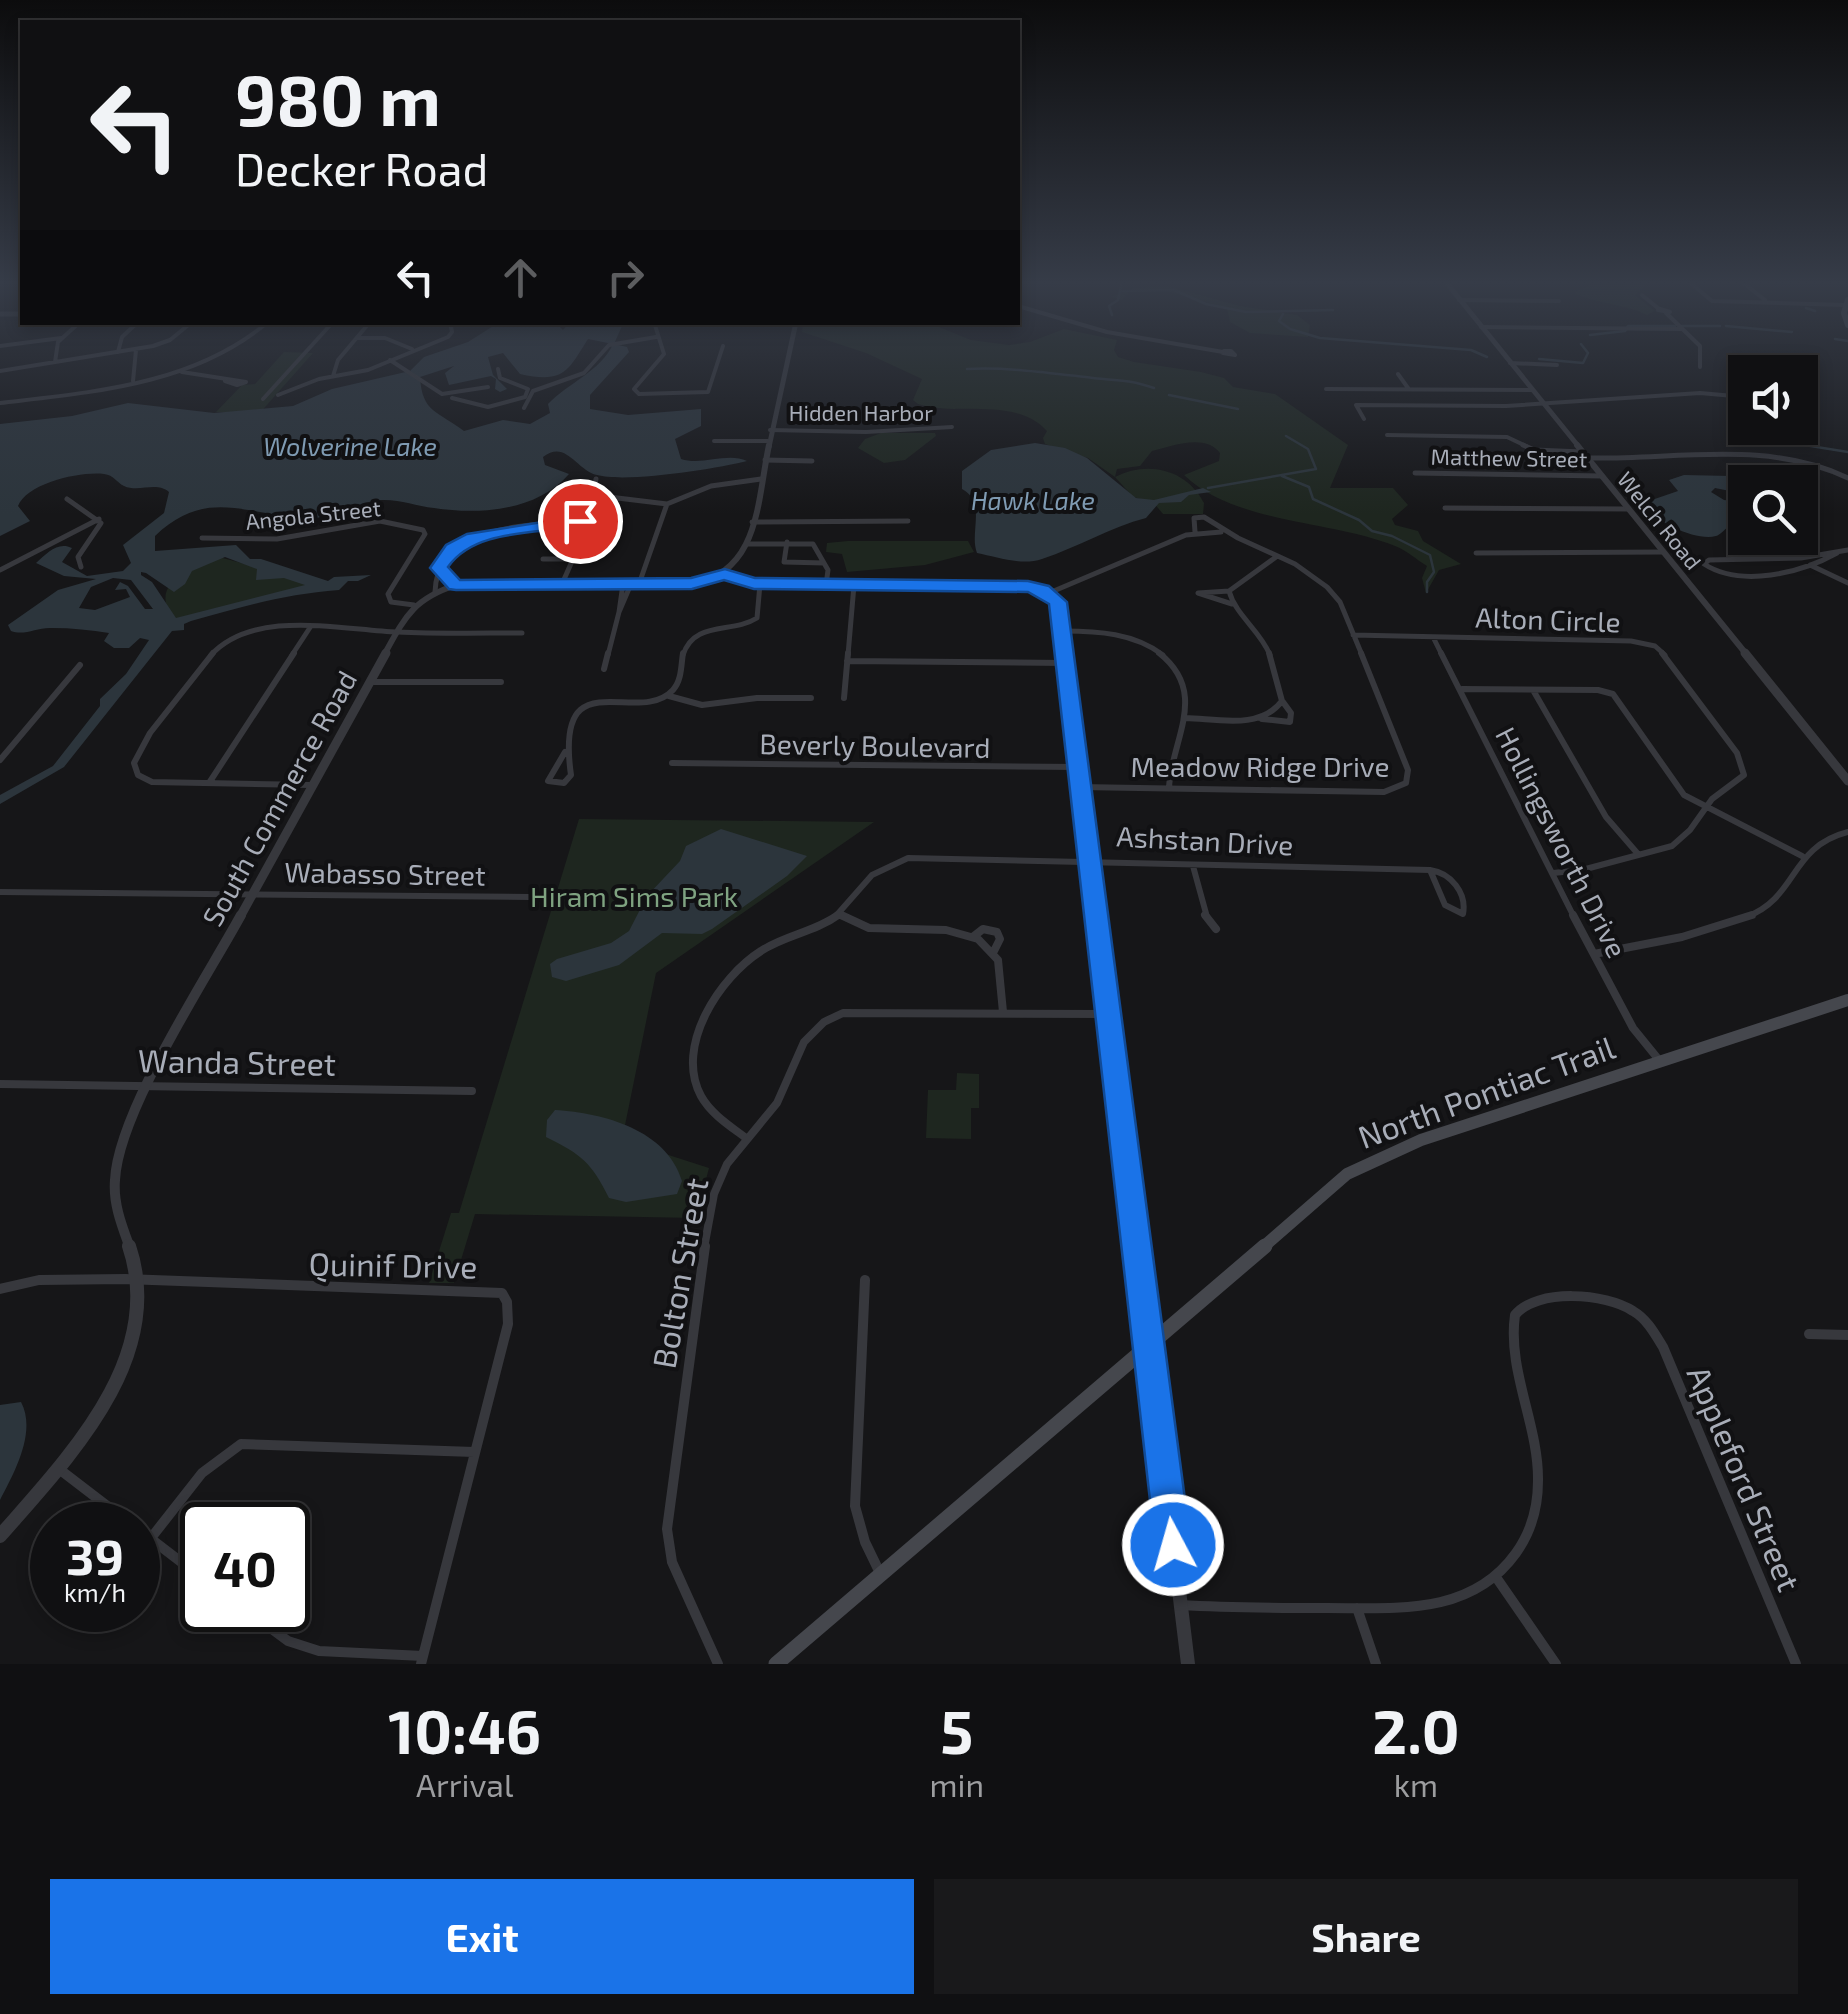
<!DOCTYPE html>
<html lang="en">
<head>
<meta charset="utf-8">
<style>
	body { margin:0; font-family:"Exo 2",sans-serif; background:#19191b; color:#f1f3f6; height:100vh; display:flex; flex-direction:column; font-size:38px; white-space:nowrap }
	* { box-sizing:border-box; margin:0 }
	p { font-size:32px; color:#9c9d9f }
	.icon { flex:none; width:55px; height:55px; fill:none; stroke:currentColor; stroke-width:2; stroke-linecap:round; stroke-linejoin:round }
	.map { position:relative; height:1664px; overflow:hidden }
	.side { display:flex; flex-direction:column; background:#101012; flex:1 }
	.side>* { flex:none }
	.banner { position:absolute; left:20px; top:20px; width:1000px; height:305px; border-radius:0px; box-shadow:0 5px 15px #0003,0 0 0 2px #303032; background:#101012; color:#f1f3f6; overflow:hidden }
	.tools { position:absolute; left:1728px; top:355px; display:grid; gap:20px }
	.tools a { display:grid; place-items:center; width:90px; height:90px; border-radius:0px; background:#101012; box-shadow:0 5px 15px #0003,0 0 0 2px #303032; font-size:50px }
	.speed { position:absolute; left:30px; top:1502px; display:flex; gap:20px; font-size:50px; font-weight:700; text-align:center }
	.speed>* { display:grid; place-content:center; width:130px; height:130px; border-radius:50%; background:#101012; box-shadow:0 5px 15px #0003,0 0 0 2px #303032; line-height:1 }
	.speed small { font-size:25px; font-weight:400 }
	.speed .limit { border:5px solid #111; border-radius:15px; background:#fff; color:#111 }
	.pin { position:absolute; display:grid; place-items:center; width:85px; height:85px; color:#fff; margin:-42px; border:5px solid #fff; border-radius:50%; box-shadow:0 2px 10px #0007 }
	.me { position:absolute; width:110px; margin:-55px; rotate:354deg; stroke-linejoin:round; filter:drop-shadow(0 0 8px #0008) }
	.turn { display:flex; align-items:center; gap:35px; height:210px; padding:0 50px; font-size:45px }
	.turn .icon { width:130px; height:130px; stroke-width:2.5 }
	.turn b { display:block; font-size:70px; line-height:85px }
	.lanes { display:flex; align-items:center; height:95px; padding:0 50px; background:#0003; justify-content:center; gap:50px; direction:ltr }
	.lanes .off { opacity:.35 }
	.eta { display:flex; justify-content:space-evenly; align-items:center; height:170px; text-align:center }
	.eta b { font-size:60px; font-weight:700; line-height:70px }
	.primary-button { display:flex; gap:20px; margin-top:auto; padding:20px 50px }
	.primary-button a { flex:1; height:115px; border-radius:0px; background:#1a73e8; color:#fff; font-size:40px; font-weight:700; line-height:115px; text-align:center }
	.primary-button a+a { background:#19191b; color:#f1f3f6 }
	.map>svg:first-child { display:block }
	.green { fill:#1e261f }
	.water { fill:#2c353c; fill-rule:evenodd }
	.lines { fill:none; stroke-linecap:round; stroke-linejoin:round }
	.stream { stroke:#2c353c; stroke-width:2.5 }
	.minor-far4 { stroke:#37383d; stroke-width:4 }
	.minor-far3 { stroke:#37383d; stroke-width:5 }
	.minor-far2 { stroke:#37383d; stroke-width:6 }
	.minor-far1 { stroke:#37383d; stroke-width:8 }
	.minor { stroke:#37383d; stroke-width:10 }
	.tertiary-far4 { stroke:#37383d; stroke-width:5 }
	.tertiary-far3 { stroke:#37383d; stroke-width:6 }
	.tertiary-far2 { stroke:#37383d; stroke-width:9 }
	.tertiary-far1 { stroke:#37383d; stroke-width:10 }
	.tertiary { stroke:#37383d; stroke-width:14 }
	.secondary-far2 { stroke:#45474d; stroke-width:6 }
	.secondary-far1 { stroke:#45474d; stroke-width:12 }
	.secondary { stroke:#45474d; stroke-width:15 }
	.route { fill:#1a73e8; stroke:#114b97; stroke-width:2.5 }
	.labels { text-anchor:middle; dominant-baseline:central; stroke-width:8; stroke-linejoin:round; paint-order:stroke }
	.far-street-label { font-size:22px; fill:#a8adb8; stroke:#111113 }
	.far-water-label { font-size:25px; font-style:italic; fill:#7f9bb3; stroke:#111113 }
	.street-label { font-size:28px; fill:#a8adb8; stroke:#111113 }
	.park-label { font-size:28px; fill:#7fa381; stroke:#111113 }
	.near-street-label { font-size:32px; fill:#a8adb8; stroke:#111113 }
</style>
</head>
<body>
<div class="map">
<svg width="1848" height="1664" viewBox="0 0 1848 1664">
	<rect width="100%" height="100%" fill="#161618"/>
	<path class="green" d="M1597,281L1645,285L1635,295L1655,311L1647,315C1623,303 1599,305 1574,293Z
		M1167,286L1240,306L1297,315L1310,325L1308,337L1250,333L1230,322L1227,308L1166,291L1129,292L1122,300L1111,297L1134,288Z
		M803,323H929L971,340L1009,345L1030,342L1064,329L1117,340L1114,350L1118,357L1134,362L1201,372L1224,378L1233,387L1275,394L1348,445L1330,488H1393L1408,505L1392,519L1395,525L1418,531L1423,541L1461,564L1439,570L1426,593L1422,578L1427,566C1417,560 1406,550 1395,546C1331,520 1235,524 1184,475L1219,461L1220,453C1205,433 1172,446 1152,451L1140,466L1117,469L1115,477C1147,460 1187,469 1204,503L1203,514H1163L1153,502L1133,497L1115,477L1088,458L1045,444L1043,438L1047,431C1016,396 958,417 918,404L913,400L922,379L866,353L802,332Z
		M284,352L313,353L250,424L226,412H216L242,385L255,384Z
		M881,433H935L936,436L905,460L884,463L858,448L865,439Z
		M848,541H968L974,552L925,565L847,572L842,554L826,552L827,543Z
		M219,557L308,581L307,588L174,620C147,582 190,570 219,557Z
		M579,819L874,822L656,973L622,1140L709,1168L696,1218L475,1214L454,1283H429L451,1213H459Z
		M957,1073L979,1074V1108H971V1139L926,1138L928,1090H956Z"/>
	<path class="water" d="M498,323H556L563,330L569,323H620L622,326L614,344L627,347L629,352L590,395V409L628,415L701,409V426L675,439L681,459C702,466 727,452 747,461C716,469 626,483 597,475C576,470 566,439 543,457L545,465L569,474C537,511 480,515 434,508C416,506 399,499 381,500C355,502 333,520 306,518C245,515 206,487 155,536V551L236,545L250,559H261L328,581L334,577L371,575L358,581H348L339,590C286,594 244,606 191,621L184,624V630L172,631L64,767L0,804V795L53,766L100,706V699L126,674L149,640L140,638L129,648H114L104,641L109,633C91,630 72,628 52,628C37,627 25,636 11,631L8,625L58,590L96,579L64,576L36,563C47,553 58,541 72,548L62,562L87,576L123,571L131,563L123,545L164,513L169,492C156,481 139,493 124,486C116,482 114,475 104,474C81,471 27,483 18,506L30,521L0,536V424L72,416L128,403L214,413L293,406L332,389L410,371L424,357L468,342ZM588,339L613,344C601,371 568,383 548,404L550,413L530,424L503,420L464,431C438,411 422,413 420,377L454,366L445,373L449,385L491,376L496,379L495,389L500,392L507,389L493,375L488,357L503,353L520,374C565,384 568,370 588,339ZM225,557L257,569L256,580L284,578L305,585L176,618L152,582L141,575V572L146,573L174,592L185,584L192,571ZM113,578L131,580L153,609H145L128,586L120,582L115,590L126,589L130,597L95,610L79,608L91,587Z
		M1035,443L1065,448L1087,458L1136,498L1154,500L1203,488L1211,492L1189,495L1181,502L1159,503L1146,518C1111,527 1078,547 1042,559C1022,566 997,557 977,553C969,533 987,502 962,489V471L991,450Z
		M1684,475L1731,476L1745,484V494L1715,488L1711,492L1724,500L1745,502V530L1728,527C1724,530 1720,535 1716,536C1696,542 1651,520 1643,503L1678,491L1669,480Z
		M721,829L807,856L787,876L712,929L702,934L662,933L619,965L566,981L552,977L550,964L557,959L611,943L629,931L647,896L680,861L686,846Z
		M555,1110C604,1113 667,1130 682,1181L677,1194L626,1202L609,1198C591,1162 582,1155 546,1137L547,1120Z
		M21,1402C37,1432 14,1473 0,1500V1405Z"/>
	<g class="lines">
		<path class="stream" d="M1120,291L1174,290L1206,304L1246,312L1333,310
			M1806,308L1815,311
			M1283,314L1279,321L1290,329L1320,338L1471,350L1487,357
			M1112,315L1109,306L1118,300L1122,281
			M1682,326H1720
			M1726,326L1792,332
			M1590,335L1625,331L1628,326H1675
			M1835,339L1848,341
			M1539,359L1583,363L1588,353L1581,344
			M967,369C1010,367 1050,373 1093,378C1119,381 1127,379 1154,388
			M1169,395L1238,409
			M1773,440L1848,452
			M1282,476L1309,487L1313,499L1359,520L1372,531L1392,536L1430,555L1434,572L1427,582V592
			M1208,488L1316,469L1308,449L1286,436"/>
		<path class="minor-far4" d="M1037,281H1046
			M1688,281L1712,301L1845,305
			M1742,282L1765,300
			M1642,295L1659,309
			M1459,300L1559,301
			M1018,306L1107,332L1223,352
			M1660,309L1670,312L1658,310Z
			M1666,313L1700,346V367
			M654,322L664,354L634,389L639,394L708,392L723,346
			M1481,327L1681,329
			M357,338H385L412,349
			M0,346L61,338
			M1224,351H1231L1235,355L1223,353Z
			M118,352L122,337L138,322
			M390,360L442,394L488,387
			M55,362L58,342L80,322
			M1510,363L1557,365
			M0,371L153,346L170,340L192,322
			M182,372L246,382L237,385L225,381
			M1398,374L1408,388
			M333,376L338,360L370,322
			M133,381L136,350
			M1326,389L1532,390
			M278,395L319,379L368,370L448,337L452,332L450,322
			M452,398L488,407L525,397L528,389L500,378L498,369
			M263,399L333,322
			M0,403C94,392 193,385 268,322
			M524,408L533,391L584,373L609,345L656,337
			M1364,419L1356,405L1506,406L1700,393L1745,397
			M770,430L866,432L952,427
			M1387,435L1507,437L1528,447
			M714,441H768"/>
		<path class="minor-far3" d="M1523,445L1534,450L1582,452
			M1587,458C1674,460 1767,439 1848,478
			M765,460L812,461
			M1415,473L1602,476
			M596,479L593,492L601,496L667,504
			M67,499L101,523L78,557L81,567
			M1445,508L1629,509
			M752,522L908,521
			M1195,532L1194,518L1204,517L1238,538L1295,564L1327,587L1340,602L1362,655
			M202,538L277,539L380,521L423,530L425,534L388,594L391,602L414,605
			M787,542L784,562L824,563
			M748,544H813L828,570L826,585
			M1476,553L1664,552
			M1837,553C1801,573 1741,588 1704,564L1709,560L1801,558L1848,550
			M543,559H573L562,584
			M1810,565L1848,583
			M439,568L456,585
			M0,570L99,519
			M623,584L619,612L631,584
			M639,584L667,504L711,486L761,479
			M1229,591C1236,616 1260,630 1270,655
			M435,592C437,524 527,526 579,521
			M1049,593L1186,535L1221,532
			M1232,604L1198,593L1229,591L1276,557
			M1063,631C1098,631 1134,633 1163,655
			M1353,635L1631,641L1655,646L1665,655
			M1433,637L1442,655
			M211,655C254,608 342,630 397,632C439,634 481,633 522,633
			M292,655L311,626
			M608,655L619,612
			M683,655C694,620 732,634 757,618L760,584
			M848,655L854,585"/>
		<path class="minor-far2" d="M213,653L150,733L134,763L138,775L152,782L311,785
			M1159,653C1210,693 1171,740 1169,788
			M1441,653L1574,917
			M847,661L1065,663
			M604,669L608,653
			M369,682H501
			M1462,689L1598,690L1613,694L1684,795L1802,856
			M1533,690L1606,817L1638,854
			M669,696L702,705L757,698H811
			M844,698L848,653
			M1186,718C1218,719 1260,730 1282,701L1269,653
			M1262,719L1290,722L1291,713L1283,702
			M565,752L548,781L564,783L571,775C554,656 638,728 673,690C682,680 681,665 683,653
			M0,760L80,665
			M672,763L1077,767
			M209,783L294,653
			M1080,787L1384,792L1406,783L1408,770L1361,653
			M1193,866L1207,917
			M1430,870C1451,873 1467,893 1463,914L1445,905Z
			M1553,873L1582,870L1672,846L1690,830L1712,799L1744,775L1737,753L1662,653
			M0,892L530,897
			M839,914L846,917
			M835,917L872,875L908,858L1430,870
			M1746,917C1798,898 1789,847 1848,832"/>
		<path class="minor-far1" d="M841,915L869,928L946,930L978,939L998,960L1003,1012
			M1205,915L1216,929
			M1573,915L1633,1028L1659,1060
			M974,936L983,929L997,932L1000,939L994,951
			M1594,954L1682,937L1752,915
			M0,1084L472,1091
			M746,1138C730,1126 711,1114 701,1096C674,1046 720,977 761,951C785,935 815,932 838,915
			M704,1248L714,1194L727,1164L777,1103L804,1042L824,1022L843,1013L1107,1014"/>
		<path class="minor" d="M705,1246L667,1529L672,1562L718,1664
			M865,1280L855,1506L865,1542L880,1573
			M0,1289L39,1280L125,1279L502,1293L507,1302L508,1324L421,1664
			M1809,1334L1848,1335
			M59,1469L132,1525
			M138,1529L202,1578
			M151,1538L202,1473L241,1444L474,1452
			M1498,1580L1556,1664
			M1181,1605C1230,1608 1278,1608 1327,1608C1396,1608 1471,1616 1516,1553C1531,1532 1538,1508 1538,1481C1539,1426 1507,1370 1515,1315C1537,1288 1606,1293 1633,1311C1647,1319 1655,1334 1663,1347L1796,1664
			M1357,1608L1376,1664
			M246,1610L288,1641L319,1651L423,1656"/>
		<path class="tertiary-far4" d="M1445,281L1579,447
			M0,314H22
			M769,447L796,322"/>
		<path class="tertiary-far3" d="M1577,445L1747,655
			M725,574L753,584L1028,586L1043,590L1058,602L1065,655
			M384,655C405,617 413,599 456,585L692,584C760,572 757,501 769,445"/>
		<path class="tertiary-far2" d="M1064,653L1097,917
			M1745,653L1848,781
			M240,917L386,653"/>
		<path class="tertiary-far1" d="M1096,915L1137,1248
			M130,1248C122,1226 113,1204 115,1180C118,1112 206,979 241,915"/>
		<path class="tertiary" d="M1137,1246L1188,1664
			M0,1536C68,1458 167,1358 129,1246"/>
		<path class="secondary-far2" d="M1848,300L1844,313L1848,325"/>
		<path class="secondary-far1" d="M1262,1248L1347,1174L1421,1140L1848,1000"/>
		<path class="secondary" d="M776,1664L1265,1246"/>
	</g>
	<linearGradient id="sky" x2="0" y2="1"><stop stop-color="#0c0c0d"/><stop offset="0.55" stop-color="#363c48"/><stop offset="1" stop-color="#363c48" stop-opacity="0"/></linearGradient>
	<rect width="1848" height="514" fill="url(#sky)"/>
	<path class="route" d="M580,516L585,518V525C541,535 476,527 448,567L460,580L691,578L725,569L755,578L1028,581L1049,586L1067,602L1191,1545L1186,1558L1173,1563L1160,1558L1155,1545L1049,604L1028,592L754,589L724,580L692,589L456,590L449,589L430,568L446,545L467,534Z"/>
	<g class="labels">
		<g class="far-street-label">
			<text x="861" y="412">Hidden Harbor</text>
			<text transform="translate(1509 457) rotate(1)">Matthew Street</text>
			<text transform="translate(313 514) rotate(-6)">Angola Street</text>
			<text transform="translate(1660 520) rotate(51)">Welch Road</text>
		</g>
		<g class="far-water-label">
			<text x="350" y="446">Wolverine Lake</text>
			<text x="1033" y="500">Hawk Lake</text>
		</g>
		<g class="street-label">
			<text transform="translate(1548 619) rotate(2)">Alton Circle</text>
			<text transform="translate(875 745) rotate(1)">Beverly Boulevard</text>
			<text x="1260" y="766">Meadow Ridge Drive</text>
			<text transform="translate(279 798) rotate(-61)">South Commerce Road</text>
			<text transform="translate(1205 840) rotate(3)">Ashstan Drive</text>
			<text transform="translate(1562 842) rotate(63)">Hollingsworth Drive</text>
			<text transform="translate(385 873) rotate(1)">Wabasso Street</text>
		</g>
		<g class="park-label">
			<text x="634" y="896">Hiram Sims Park</text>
		</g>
		<g class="near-street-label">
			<text transform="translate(237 1061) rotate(1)">Wanda Street</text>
			<text transform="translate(1486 1091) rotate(-20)">North Pontiac Trail</text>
			<text transform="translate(393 1264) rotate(1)">Quinif Drive</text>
			<text transform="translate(679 1273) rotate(-80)">Bolton Street</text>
			<text transform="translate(1745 1478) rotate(67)">Appleford Street</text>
		</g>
	</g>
</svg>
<div class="tools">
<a><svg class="icon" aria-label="sound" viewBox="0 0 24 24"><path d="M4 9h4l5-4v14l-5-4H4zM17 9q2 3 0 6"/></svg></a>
<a><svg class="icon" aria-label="search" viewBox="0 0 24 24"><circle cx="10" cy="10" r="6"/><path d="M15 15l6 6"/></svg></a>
</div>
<div class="speed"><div>39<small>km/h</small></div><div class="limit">40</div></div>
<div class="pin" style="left:580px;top:521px;background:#d93025"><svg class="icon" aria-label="arrive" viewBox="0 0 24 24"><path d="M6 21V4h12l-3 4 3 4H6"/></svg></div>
<svg class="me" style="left:1173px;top:1545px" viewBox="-20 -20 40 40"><circle r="17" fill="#1a73e8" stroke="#fff" stroke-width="3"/><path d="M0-11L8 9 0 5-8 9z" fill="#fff"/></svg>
<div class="banner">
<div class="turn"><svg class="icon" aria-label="left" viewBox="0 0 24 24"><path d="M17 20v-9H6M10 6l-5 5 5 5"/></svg><div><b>980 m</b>Decker Road</div></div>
<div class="lanes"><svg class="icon" aria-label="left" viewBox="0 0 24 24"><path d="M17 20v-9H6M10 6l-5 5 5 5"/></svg><svg class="icon off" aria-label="ahead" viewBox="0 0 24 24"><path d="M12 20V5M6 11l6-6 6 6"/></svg><svg class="icon off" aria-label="right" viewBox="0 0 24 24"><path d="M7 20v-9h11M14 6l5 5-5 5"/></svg></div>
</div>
</div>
<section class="side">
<div class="eta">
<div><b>10:46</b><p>Arrival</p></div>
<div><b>5</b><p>min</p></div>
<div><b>2.0</b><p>km</p></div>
</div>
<div class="primary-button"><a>Exit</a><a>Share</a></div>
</section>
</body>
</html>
